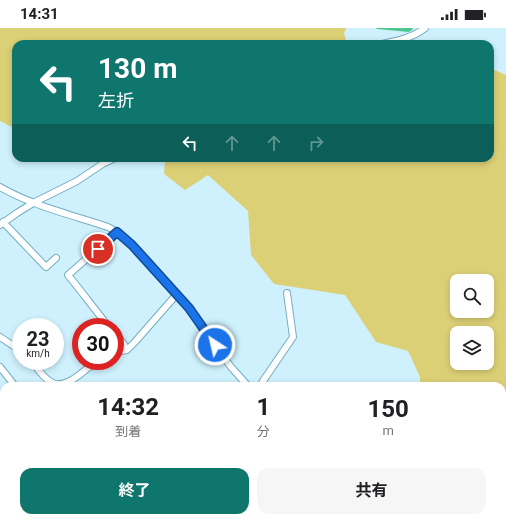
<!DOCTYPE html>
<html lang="ja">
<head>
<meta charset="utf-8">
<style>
	body { margin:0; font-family:Roboto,"Noto Sans JP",sans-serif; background:#f6f6f6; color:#202124; height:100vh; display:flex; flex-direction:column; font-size:15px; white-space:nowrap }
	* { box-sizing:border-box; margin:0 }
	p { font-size:13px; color:#757577 }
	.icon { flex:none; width:22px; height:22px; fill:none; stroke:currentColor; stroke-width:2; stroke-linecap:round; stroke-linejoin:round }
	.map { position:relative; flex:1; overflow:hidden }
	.details { position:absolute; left:0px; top:354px; width:506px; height:140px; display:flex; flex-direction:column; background:#fff; border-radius:12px 12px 0 0; box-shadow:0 2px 6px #0003 }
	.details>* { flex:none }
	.hud { position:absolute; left:12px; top:12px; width:482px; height:122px; border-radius:12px; box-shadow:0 2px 6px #0003; background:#0f766e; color:#fff; overflow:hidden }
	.controls { position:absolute; left:450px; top:246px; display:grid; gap:8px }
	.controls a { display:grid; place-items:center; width:44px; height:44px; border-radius:8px; background:#fff; box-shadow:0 2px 6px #0003; font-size:20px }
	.speed { position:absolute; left:12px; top:290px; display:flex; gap:8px; font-size:20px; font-weight:700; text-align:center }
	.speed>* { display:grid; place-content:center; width:52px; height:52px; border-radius:50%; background:#fff; box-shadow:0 2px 6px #0003; line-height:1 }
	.speed small { font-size:10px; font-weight:400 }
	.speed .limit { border:6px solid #d22; background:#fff; color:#111 }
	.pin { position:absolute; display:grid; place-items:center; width:34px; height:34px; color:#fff; margin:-17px; border:2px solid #fff; border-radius:50%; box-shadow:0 1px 4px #0007 }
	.me { position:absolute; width:44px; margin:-22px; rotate:325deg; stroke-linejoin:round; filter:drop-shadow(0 0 3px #0008) }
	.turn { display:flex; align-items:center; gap:14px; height:84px; padding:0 20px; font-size:18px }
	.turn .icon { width:52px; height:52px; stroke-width:2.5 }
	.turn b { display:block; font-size:28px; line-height:34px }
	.lanes { display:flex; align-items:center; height:38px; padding:0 20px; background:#0003; justify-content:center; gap:20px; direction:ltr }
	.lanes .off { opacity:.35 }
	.eta { display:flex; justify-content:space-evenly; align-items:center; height:68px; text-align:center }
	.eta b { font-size:24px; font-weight:700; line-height:28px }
	.button { display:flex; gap:8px; margin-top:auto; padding:8px 20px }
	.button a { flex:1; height:46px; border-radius:12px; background:#0f766e; color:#fff; font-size:16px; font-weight:700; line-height:46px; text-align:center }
	.button a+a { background:#f6f6f6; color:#202124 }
	.status { display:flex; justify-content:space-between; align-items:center; height:28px; padding:0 20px; background:#fff; direction:ltr }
	.status svg { height:11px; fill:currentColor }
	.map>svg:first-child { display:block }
	.green { fill:#dcd076; fill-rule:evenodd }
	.water { fill:#4cc590 }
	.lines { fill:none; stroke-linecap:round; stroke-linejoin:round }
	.stream { stroke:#4cc590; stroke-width:2.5 }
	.river { stroke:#4cc590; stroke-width:14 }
	.minor-casing { stroke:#73adc1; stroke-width:8 }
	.secondary-casing { stroke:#73adc1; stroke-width:11 }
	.minor { stroke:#fff; stroke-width:6 }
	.secondary { stroke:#fff; stroke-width:9 }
	.route-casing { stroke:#114b97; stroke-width:10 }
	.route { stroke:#1a73e8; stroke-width:7 }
</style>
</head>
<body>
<div class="status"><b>14:31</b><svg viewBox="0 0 49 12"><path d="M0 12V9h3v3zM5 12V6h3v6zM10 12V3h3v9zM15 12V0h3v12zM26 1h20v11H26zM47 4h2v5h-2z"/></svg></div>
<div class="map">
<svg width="506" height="494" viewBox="0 0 506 494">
	<rect width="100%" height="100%" fill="#cef1fd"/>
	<path class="green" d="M0,0H346L344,5L347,16H16V101L0,93Z
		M490,40L506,47V452L502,451V358H420V349L408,323L376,314L345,267L274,256L251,227L248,183L208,147L185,162L164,146L165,130H490ZM457,253H487V283H457ZM457,305H487V335H457Z"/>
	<path class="water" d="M376,0H412L413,1L409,4L377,1Z"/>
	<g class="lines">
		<path class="stream" d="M0,411L4,412
			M0,457L4,462
			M28,490L33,494
			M128,490L130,494"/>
		<path class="river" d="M0,390H4
			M132,490L134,494"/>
		<defs>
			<path id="minor" d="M382,16C397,13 412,10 425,0
				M0,159C33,178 72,187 108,199L117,204L132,217L189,280L207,306L231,339L248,358
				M3,194L46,239L56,230
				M0,197L17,185L33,175L77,153L104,135L115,130
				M109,299C95,282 82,264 68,247L117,204
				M115,306L123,315L127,322
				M0,309L21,323
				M115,324L127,322L134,315L177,266
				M32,333C37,340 43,350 51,354C65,363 85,342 96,333
				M0,339L15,358
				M261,358L263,353L293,309L287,265
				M502,450L506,449
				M49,494L53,490
				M214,494L215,490
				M480,494L481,490
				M486,494L487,490"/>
			<path id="secondary" d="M8,490L12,494"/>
		</defs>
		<use href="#minor" class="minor-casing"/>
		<use href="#secondary" class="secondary-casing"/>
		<use href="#minor" class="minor"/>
		<use href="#secondary" class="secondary"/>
	</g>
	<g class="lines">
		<defs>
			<path id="route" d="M98,221L117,204L132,217L189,280L215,317"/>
		</defs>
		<use href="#route" class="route-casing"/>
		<use href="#route" class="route"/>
	</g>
</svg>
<div class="controls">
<a><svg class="icon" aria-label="search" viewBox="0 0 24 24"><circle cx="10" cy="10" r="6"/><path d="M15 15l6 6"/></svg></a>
<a><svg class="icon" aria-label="layers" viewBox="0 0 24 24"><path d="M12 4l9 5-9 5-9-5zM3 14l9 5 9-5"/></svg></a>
</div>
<div class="speed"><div>23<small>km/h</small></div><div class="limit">30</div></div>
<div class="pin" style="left:98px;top:221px;background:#d93025"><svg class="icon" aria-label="arrive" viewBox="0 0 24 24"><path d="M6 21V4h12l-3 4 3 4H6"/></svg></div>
<svg class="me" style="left:215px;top:317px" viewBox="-20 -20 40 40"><circle r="17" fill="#1a73e8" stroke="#fff" stroke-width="3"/><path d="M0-11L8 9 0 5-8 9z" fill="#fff"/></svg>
<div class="hud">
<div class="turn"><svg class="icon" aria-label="left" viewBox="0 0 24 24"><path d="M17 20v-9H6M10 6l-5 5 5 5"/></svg><div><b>130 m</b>左折</div></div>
<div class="lanes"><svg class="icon" aria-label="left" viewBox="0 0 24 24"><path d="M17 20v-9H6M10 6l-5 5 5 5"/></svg><svg class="icon off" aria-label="ahead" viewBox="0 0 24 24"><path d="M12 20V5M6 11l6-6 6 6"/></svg><svg class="icon off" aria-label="ahead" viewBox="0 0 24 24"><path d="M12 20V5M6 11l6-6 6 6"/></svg><svg class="icon off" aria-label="right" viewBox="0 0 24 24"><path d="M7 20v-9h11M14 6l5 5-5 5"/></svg></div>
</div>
<section class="details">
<div class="eta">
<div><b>14:32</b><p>到着</p></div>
<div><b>1</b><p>分</p></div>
<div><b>150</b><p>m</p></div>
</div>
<div class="button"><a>終了</a><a>共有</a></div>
</section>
</div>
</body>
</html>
